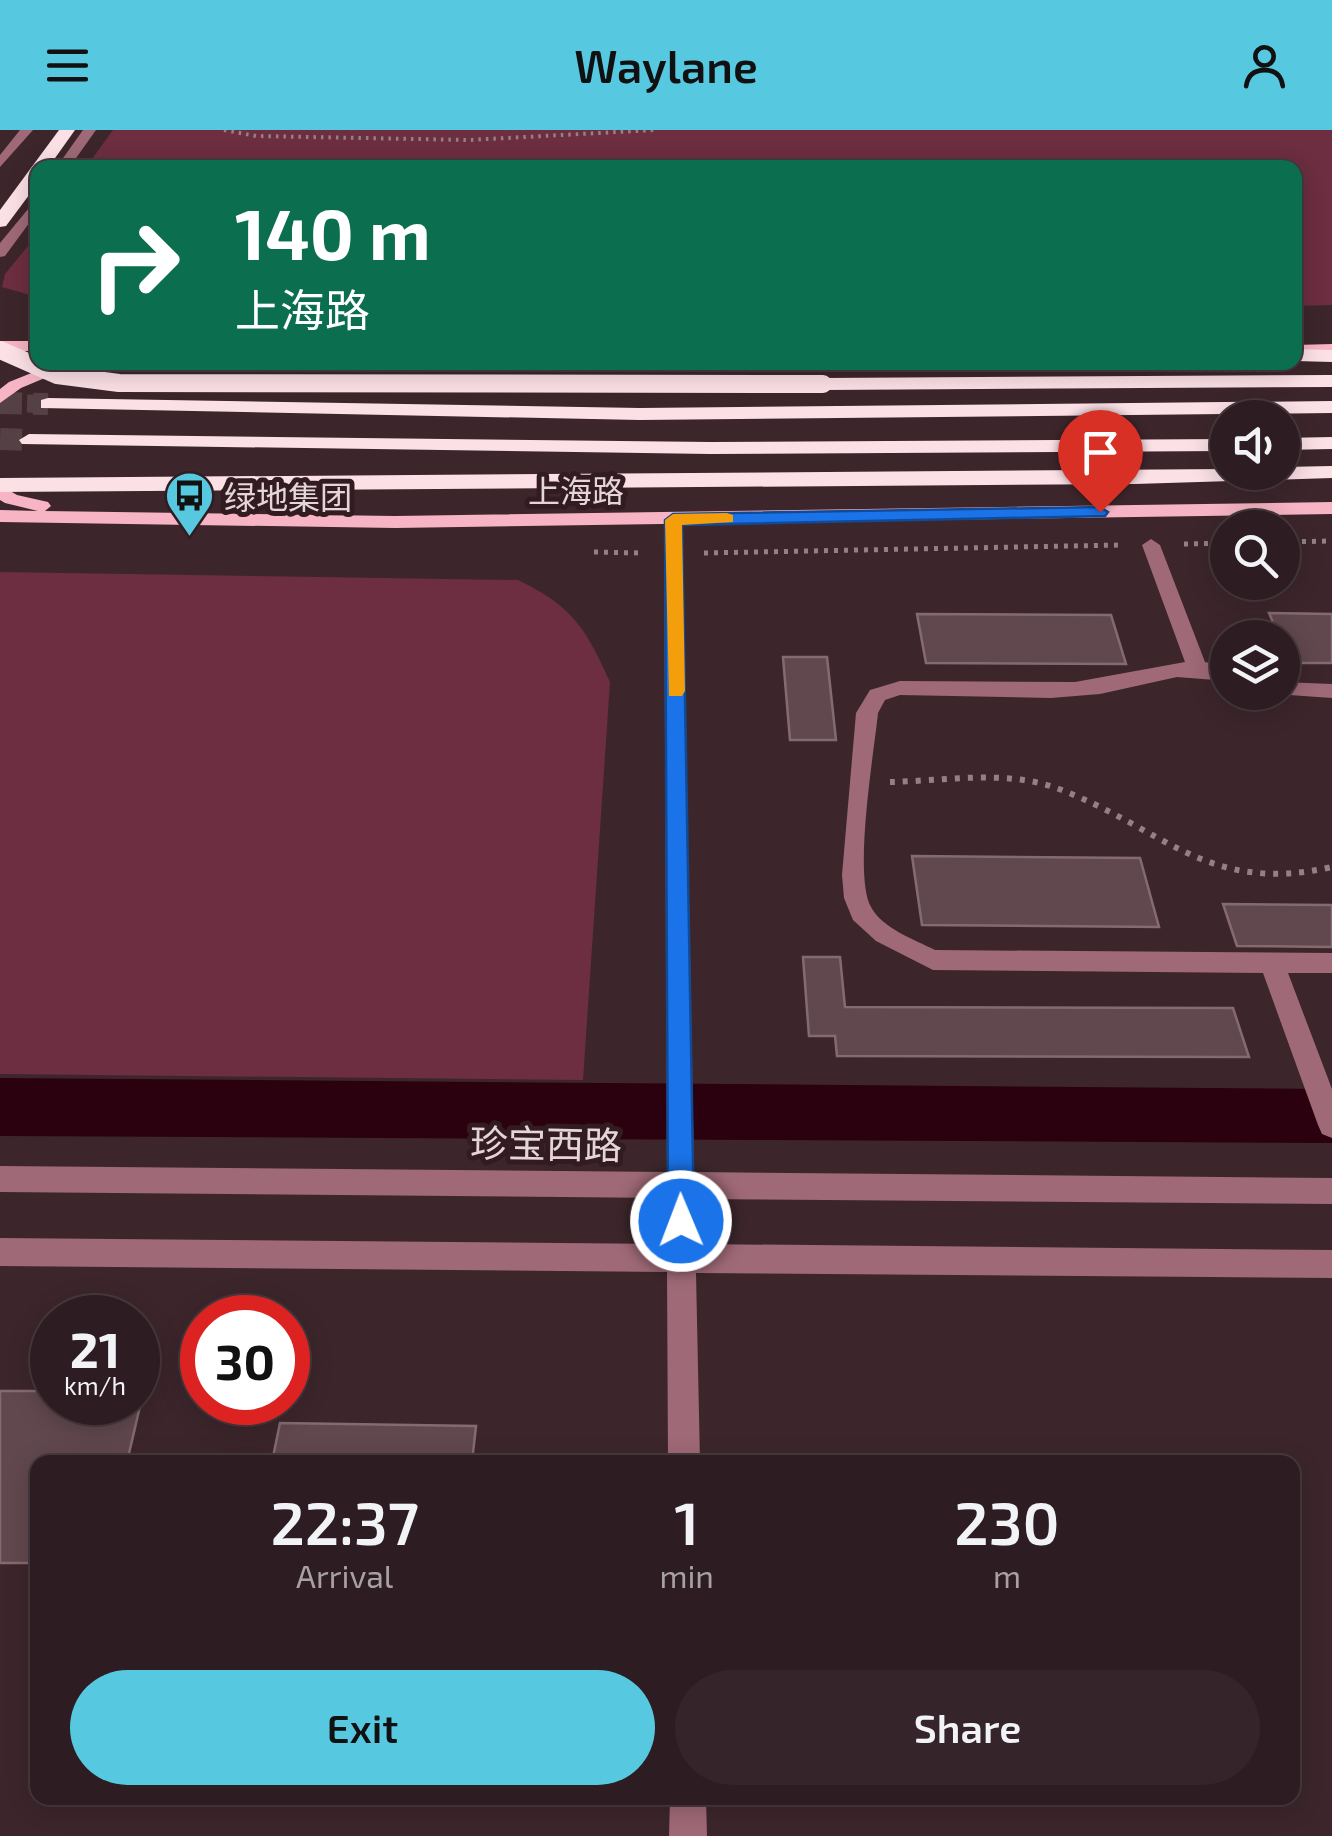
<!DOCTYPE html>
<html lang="en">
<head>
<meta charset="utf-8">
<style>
	body { margin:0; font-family:"Exo 2","Noto Sans SC",sans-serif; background:#35252a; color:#f1f3f6; height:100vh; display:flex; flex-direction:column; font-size:38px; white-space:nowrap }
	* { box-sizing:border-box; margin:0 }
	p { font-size:32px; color:#a7a1a5 }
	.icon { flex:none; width:55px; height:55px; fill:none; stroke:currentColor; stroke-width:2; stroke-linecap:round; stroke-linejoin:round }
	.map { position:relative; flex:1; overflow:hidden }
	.side { position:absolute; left:30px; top:1325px; width:1270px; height:350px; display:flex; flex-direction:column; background:#2d1c21; border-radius:20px; box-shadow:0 5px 25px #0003,0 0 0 2px #483a3f }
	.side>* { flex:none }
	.hud { position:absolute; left:30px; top:30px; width:1272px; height:210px; border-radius:20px; box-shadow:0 5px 25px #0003,0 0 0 2px #483a3f; background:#0b6e4f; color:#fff; overflow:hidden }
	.tools { position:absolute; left:1210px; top:270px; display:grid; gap:20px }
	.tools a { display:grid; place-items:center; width:90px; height:90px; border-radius:50%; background:#2d1c21; box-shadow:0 5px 25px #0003,0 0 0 2px #483a3f; font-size:50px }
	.speed { position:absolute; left:30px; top:1165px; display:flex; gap:20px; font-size:50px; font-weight:700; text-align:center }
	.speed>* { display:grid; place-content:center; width:130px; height:130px; border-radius:50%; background:#2d1c21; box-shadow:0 5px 25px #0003,0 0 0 2px #483a3f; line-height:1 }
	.speed small { font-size:25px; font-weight:400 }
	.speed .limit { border:15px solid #d22; background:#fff; color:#111 }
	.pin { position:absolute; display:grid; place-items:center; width:85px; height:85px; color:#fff; margin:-102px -42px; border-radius:50% 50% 50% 0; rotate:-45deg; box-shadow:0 0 10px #0007 }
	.pin .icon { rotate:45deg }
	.me { position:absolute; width:110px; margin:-55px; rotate:359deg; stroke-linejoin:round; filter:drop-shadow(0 0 8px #0008) }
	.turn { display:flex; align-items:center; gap:35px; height:210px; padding:0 40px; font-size:45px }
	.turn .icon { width:130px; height:130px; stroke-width:2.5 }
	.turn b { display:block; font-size:70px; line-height:85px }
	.eta { display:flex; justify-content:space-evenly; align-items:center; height:170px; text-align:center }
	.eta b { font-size:60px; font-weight:600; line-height:70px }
	.primary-button { display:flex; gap:20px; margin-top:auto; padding:20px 40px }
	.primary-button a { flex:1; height:115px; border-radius:60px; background:#56c9e1; color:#111; font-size:40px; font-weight:600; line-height:115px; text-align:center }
	.primary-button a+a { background:#35252a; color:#f1f3f6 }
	header { display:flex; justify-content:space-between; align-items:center; height:130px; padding:0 40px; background:#56c9e1; color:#111; font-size:45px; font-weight:600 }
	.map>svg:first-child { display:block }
	.green { fill:#6c2e40 }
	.water { fill:#2b000f }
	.building { fill:#61484e; stroke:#856b71; stroke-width:2.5 }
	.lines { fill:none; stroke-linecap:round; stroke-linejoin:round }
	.highway-tunnel-far1 { stroke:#554046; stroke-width:18; stroke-dasharray:18 9; stroke-linecap:butt }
	.highway-tunnel { stroke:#554046; stroke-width:22; stroke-dasharray:22 11; stroke-linecap:butt }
	.path-far2 { stroke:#938185; stroke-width:4; stroke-dasharray:2.5 5; stroke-linecap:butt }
	.path-far1 { stroke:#938185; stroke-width:5; stroke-dasharray:4 6; stroke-linecap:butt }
	.path { stroke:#938185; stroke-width:6; stroke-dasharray:5 8; stroke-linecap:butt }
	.minor { fill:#9f6977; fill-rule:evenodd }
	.major { fill:#f6b4c4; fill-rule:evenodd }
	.highway { fill:#fbe0e6; fill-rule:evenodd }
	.highway-bridge { stroke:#fbe0e6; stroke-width:18 }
	.route { fill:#1a73e8; stroke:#114b97; stroke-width:2.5 }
	.slow { fill:#f59e0b }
	.labels { text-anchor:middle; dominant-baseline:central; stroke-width:10; stroke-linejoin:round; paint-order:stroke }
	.far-street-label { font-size:32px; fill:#e4d5d8; stroke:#321c22 }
	.far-poi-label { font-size:32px; fill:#e4d5d8; stroke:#321c22; text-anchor:start }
	.street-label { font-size:38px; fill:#e4d5d8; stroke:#321c22 }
</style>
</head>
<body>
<header><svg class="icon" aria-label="menu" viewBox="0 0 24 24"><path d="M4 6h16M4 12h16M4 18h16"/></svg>Waylane<svg class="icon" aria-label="person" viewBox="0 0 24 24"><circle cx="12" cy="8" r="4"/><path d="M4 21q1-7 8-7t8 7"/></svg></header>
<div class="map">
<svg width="1332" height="1706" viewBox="0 0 1332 1706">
	<rect width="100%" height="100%" fill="#3c262c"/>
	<path class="green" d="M113,0H1332V175L1295,176V38L86,37Z
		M37,105V167L2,157L5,144Z
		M0,442L518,450C572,476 586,498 610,552L583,950L0,944Z"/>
	<path class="water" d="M0,948L1332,959V1013L0,1006Z"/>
	<path class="building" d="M1269,483L1332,484V533H1290Z
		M917,484L1111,485L1126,534L926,533Z
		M783,527H827L836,610H790Z
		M912,726L1140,728L1159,797L922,795Z
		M1223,774L1332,775V817L1237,816Z
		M803,827H840L845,877L1233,878L1249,927L837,926L835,906H809Z
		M0,1261H52V1272H141L127,1332H38V1433H0Z
		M280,1293L476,1296L472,1332H272Z"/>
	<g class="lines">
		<path class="highway-tunnel-far1" d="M0,273L48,274"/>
		<path class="highway-tunnel" d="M0,273L48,274
			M0,309L29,310"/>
		<path class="path-far2" d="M224,0L256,6L469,10L655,0"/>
		<path class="path-far1" d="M1282,412L1332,411
			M1184,414L1228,413
			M594,422L641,423
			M704,423L1121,415"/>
		<path class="path" d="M890,652C944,651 1007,639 1059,659C1165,699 1207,765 1332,737"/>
		<path class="minor" d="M20,0H33L0,37V25Z
			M83,0H96L69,38H56Z
			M38,67V81L5,126L0,127V113Z
			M673,384L682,390L694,1042L1332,1048V1074L695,1069L696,1114L1332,1120V1148L696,1143L700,1332H668L667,1142L0,1136V1108L667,1114V1068L0,1062V1036L667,1042L664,390Z
			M1151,409L1160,415L1205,532L1228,537V551L1177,547L1100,564L1051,568L900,565L885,570L878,583C874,623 853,745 871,777C882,798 915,810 935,820L1332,823V843H1288L1332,959V1008L1322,1004L1318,995L1263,843L933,840L876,811L853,790L844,768L842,745L856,583L870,560L900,551L1075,552L1185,532L1142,415Z
			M1282,552L1332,554V568L1275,564L1282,562Z
			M670,1668H706L707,1706H669Z"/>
		<path class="major" d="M0,211H38V221H0Z
			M1332,214V224L1295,225V215Z
			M59,232H83L21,258L0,273V259L9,252Z
			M0,355L17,365L48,372L51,376L45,381L395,386L1332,372V384L395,398L0,392V380L38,381L5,373L0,370Z"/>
		<path class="highway" d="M59,0H75L48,38H38V53L6,96L0,97V80Z
			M1295,219L1332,220V232L1295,231Z
			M1332,245V257L823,260L813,254L823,248Z
			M48,268L640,278L1332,271V283L640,290L41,278V270Z
			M29,304L710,312L1228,309V321L710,324L22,314L19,310Z
			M1332,307V319L1282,320V308Z
			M1332,336V348L1135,354L0,362V348L1228,339V342H1282V337Z"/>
		<path class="highway-bridge" d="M0,220L57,245L119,253L823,254"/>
	</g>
	<path class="route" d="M1100,377L1108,382L1105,386L682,395L694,1091L690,1100L681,1104L672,1100L668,1091L665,390L673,384Z"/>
	<path class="slow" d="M727,383L733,385V392L682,395L685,561L682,566H669L665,390L673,384Z"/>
	<defs>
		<symbol id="bus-pin" viewBox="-11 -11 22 30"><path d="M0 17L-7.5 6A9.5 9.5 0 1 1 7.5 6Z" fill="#56c9e1" stroke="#321c22"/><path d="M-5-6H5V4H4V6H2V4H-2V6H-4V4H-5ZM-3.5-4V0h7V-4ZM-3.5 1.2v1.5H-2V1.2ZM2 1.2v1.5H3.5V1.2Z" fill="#111"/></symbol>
	</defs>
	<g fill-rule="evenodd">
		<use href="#bus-pin" x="162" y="338" width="55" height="75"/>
	</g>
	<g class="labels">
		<g class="far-street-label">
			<text x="576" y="360">上海路</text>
		</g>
		<g class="far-poi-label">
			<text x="224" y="366">绿地集团</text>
		</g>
		<g class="street-label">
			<text transform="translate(546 1013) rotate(1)">珍宝西路</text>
		</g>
	</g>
</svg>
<div class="tools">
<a><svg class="icon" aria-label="sound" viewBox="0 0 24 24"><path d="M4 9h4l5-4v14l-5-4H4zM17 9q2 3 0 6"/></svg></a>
<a><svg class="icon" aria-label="search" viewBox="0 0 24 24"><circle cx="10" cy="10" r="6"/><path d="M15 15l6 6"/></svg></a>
<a><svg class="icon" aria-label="layers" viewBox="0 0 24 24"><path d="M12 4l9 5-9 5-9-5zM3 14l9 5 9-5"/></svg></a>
</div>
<div class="speed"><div>21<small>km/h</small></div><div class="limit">30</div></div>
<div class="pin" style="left:1100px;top:382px;background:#d93025"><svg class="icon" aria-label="arrive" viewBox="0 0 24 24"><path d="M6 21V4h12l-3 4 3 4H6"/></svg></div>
<svg class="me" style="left:681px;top:1091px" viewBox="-20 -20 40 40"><circle r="17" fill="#1a73e8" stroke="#fff" stroke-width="3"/><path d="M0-11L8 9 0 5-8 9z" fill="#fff"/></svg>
<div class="hud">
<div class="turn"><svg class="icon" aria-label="right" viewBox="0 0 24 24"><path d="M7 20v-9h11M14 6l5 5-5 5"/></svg><div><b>140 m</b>上海路</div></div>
</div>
<section class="side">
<div class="eta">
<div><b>22:37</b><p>Arrival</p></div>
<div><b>1</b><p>min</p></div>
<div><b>230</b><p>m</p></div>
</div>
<div class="primary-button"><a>Exit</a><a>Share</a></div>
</section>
</div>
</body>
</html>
